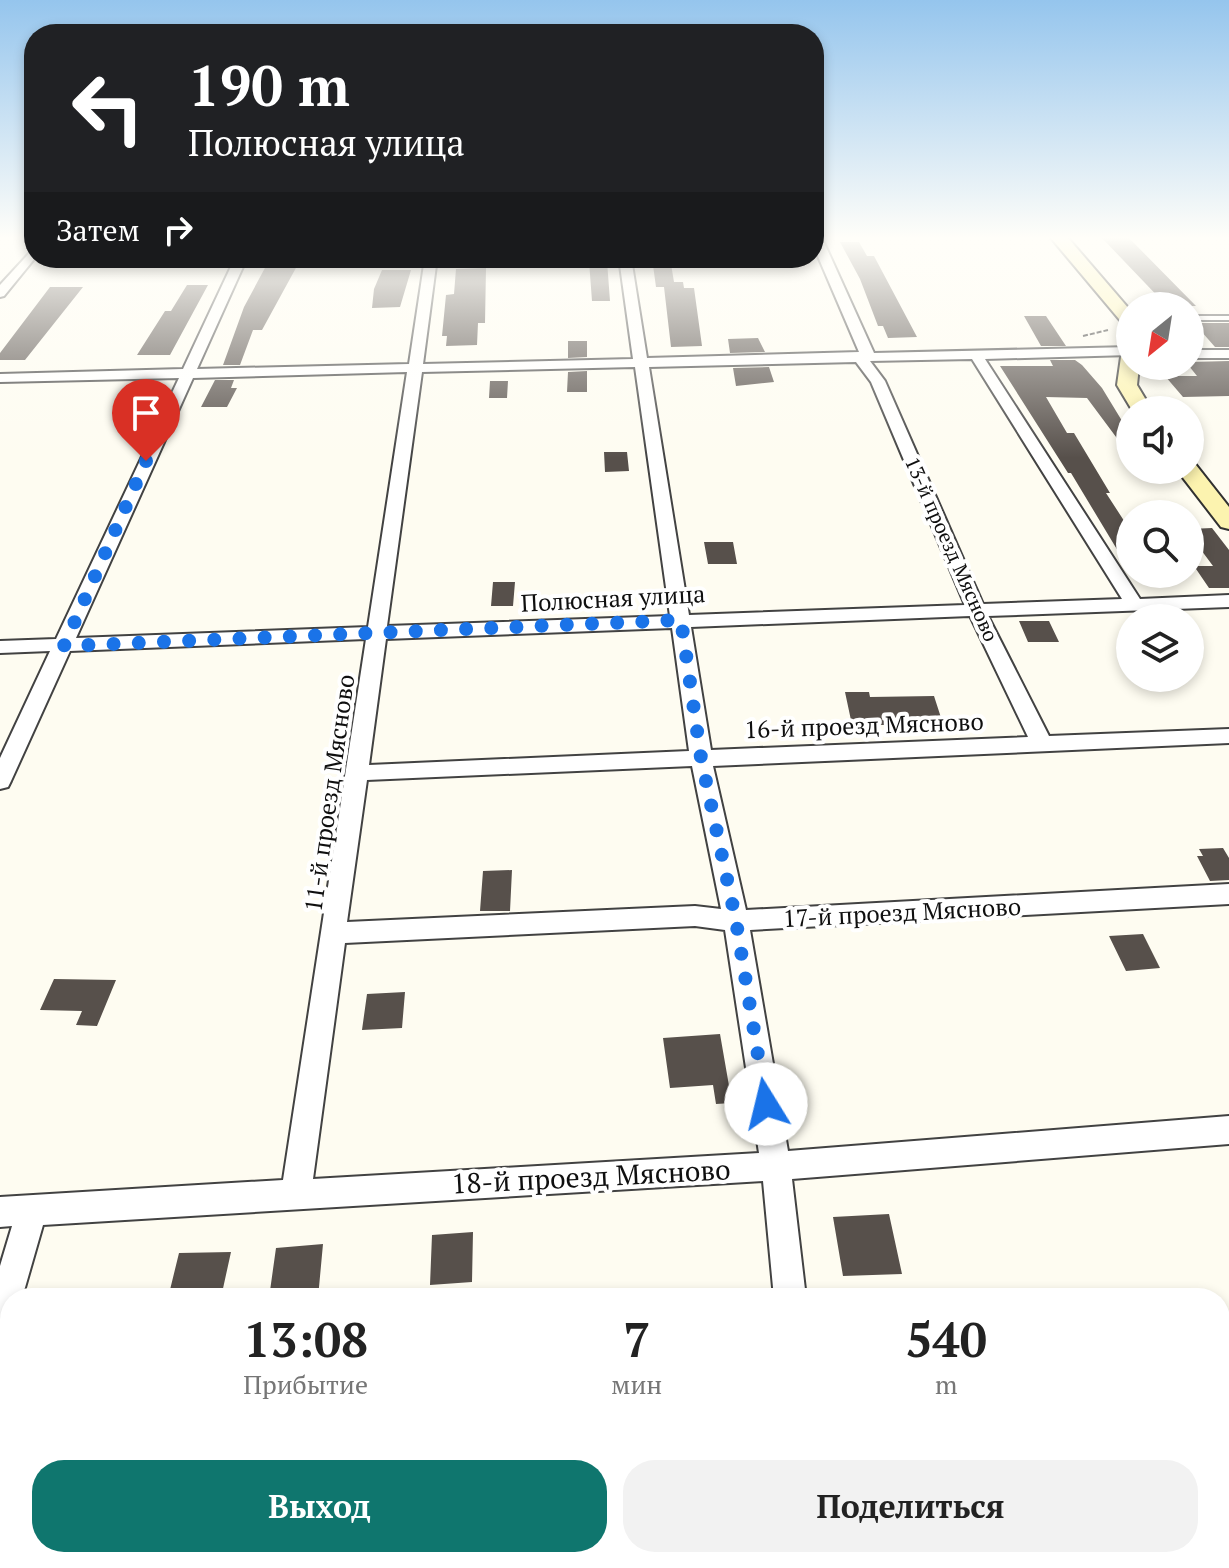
<!DOCTYPE html>
<html lang="ru">
<head>
<meta charset="utf-8">
<style>
	body { margin:0; font-family:"PT Serif",serif; background:#f2f2f2; color:#222; height:100vh; display:flex; flex-direction:column; font-size:30px; white-space:nowrap }
	* { box-sizing:border-box; margin:0 }
	p { font-size:26px; color:#767676 }
	.icon { flex:none; width:44px; height:44px; fill:none; stroke:currentColor; stroke-width:2; stroke-linecap:round; stroke-linejoin:round }
	.map { position:relative; flex:1; overflow:hidden }
	.panel { position:absolute; left:0px; top:1288px; width:1230px; height:280px; display:flex; flex-direction:column; background:#fff; border-radius:32px 32px 0 0; box-shadow:0 4px 12px #0003 }
	.panel>* { flex:none }
	.guide { position:absolute; left:24px; top:24px; width:800px; height:244px; border-radius:32px; box-shadow:0 4px 12px #0003; background:#202124; color:#fff; overflow:hidden }
	.needle { width:52px; rotate:210deg }
	.buttons { position:absolute; left:1116px; top:292px; display:grid; gap:16px }
	.buttons a { display:grid; place-items:center; width:88px; height:88px; border-radius:50%; background:#fff; box-shadow:0 4px 12px #0003; font-size:40px }
	.pin { position:absolute; display:grid; place-items:center; width:68px; height:68px; color:#fff; margin:-82px -34px; border-radius:50% 50% 50% 0; rotate:-45deg; box-shadow:0 0 8px #0007 }
	.pin .icon { rotate:45deg }
	.me { position:absolute; width:88px; margin:-44px; rotate:351deg; stroke-linejoin:round; filter:drop-shadow(0 0 6px #0008) }
	.turn { display:flex; align-items:center; gap:28px; height:168px; padding:0 32px; font-size:36px }
	.turn .icon { width:104px; height:104px; stroke-width:2.5 }
	.turn b { display:block; font-size:56px; line-height:68px }
	.then { display:flex; align-items:center; height:76px; padding:0 32px; background:#0003; gap:16px; font-size:30px }
	.eta { display:flex; justify-content:space-evenly; align-items:center; height:136px; text-align:center }
	.eta b { font-size:48px; font-weight:700; line-height:56px }
	.primary-button { display:flex; gap:16px; margin-top:auto; padding:16px 32px }
	.primary-button a { flex:1; height:92px; border-radius:32px; background:#0f766e; color:#fff; font-size:32px; font-weight:700; line-height:92px; text-align:center }
	.primary-button a+a { background:#f2f2f2; color:#222 }
	.map>svg:first-child { display:block }
	.building { fill:#57504b }
	.lines { fill:none; stroke-linecap:round; stroke-linejoin:round }
	.lane-casing { stroke:#424242; stroke-width:4 }
	.street-casing { stroke:#424242; stroke-width:4 }
	.secondary-casing { stroke:#313131; stroke-width:4 }
	.path { stroke:#313131; stroke-width:2; stroke-dasharray:5 2; stroke-linecap:butt }
	.lane { fill:#fff; fill-rule:evenodd }
	.street { fill:#fff; fill-rule:evenodd }
	.secondary { fill:#fcf3af; fill-rule:evenodd }
	.route { stroke:#1a73e8; stroke-width:14; stroke-dasharray:0 25.2 }
	.labels { text-anchor:middle; dominant-baseline:central; stroke-width:8; stroke-linejoin:round; paint-order:stroke }
	.far-street-label { font-size:20px; fill:#0f0f0f; stroke:#fff }
	.street-label { font-size:24px; fill:#0f0f0f; stroke:#fff }
	.near-street-label { font-size:28px; fill:#0f0f0f; stroke:#fff }
</style>
</head>
<body>
<div class="map">
<svg width="1229" height="1568" viewBox="0 0 1229 1568">
	<rect width="100%" height="100%" fill="#fefcf1"/>
	<path class="building" d="M1102,238H1129L1196,306H1167Z
		M840,242H859L867,256H874L917,337L888,338L883,326H878L860,279Z
		M652,258H670L674,282H683L684,288H694L702,346L671,347L664,287H656Z
		M589,261H607L610,301H592Z
		M266,266H297L262,330H253L240,365H223L244,307Z
		M486,268L485,323H478L477,345L446,346L447,336H442L446,295L454,294L456,269Z
		M382,270H411L400,307L372,308L374,289Z
		M187,285H208L170,355H137L165,311H171Z
		M50,287H83L25,360H0V353Z
		M1024,316H1046L1066,346H1041Z
		M1194,323H1229V347H1215Z
		M758,338L765,352L730,353L728,339Z
		M568,341H587V357L568,358Z
		M1050,360H1075L1082,365L1102,388L1130,434V439L1122,445L1087,398L1046,397L1067,433H1074L1110,493H1106L1130,530V571L1071,473H1068L1000,366H1053Z
		M1190,362L1229,361V396L1183,397L1165,376H1197L1189,366Z
		M769,367L774,382L736,386L733,368Z
		M587,371V392H567L568,372Z
		M215,380H234L231,388H237L227,407H201Z
		M490,381H508L507,398H489Z
		M604,452H627L629,471L605,472Z
		M1212,528L1229,550V588H1209L1194,566H1213L1190,535V529Z
		M704,542H733L737,564H708Z
		M493,582H515L513,606H491Z
		M1019,621H1049L1059,642H1028Z
		M845,692H869L870,697L934,696L945,730H901L900,725H852Z
		M1223,848L1229,858V880L1210,881L1197,856H1203L1199,849Z
		M512,870L510,911H480L483,871Z
		M1143,934L1160,968L1126,971L1109,936Z
		M54,979L116,980L97,1026L76,1025L82,1011L40,1010Z
		M405,992L402,1028L362,1030L367,994Z
		M720,1034L732,1103L716,1104L713,1085L670,1088L663,1038Z
		M889,1214L902,1274L843,1276L833,1217Z
		M473,1232L472,1282L430,1285L432,1235Z
		M323,1244L318,1298H269L276,1248Z
		M231,1252L222,1293L198,1294L197,1298H168L179,1253Z"/>
	<g class="lines">
		<defs>
			<path id="lane" d="M1190,316H1229V320H1190Z"/>
			<path id="street" d="M814,238H822L874,353L1130,347V355L985,359L1140,599L1229,595V607L988,616L1049,736L1229,729V743L713,766L746,910L1229,884V904L750,930L788,1151L1229,1116V1144L792,1179L806,1298H774L763,1181L43,1225L22,1298H10V1331L0,1335V1266L12,1226L0,1227V1197L283,1180L366,639L70,651L11,781L8,787L0,789V758L50,651L0,653V641L56,639L179,378L0,382V374L183,369L235,258H247L197,369L409,364L425,258H437L423,364L633,359L619,258H631L647,358L859,352L814,247ZM972,359L1122,599L983,604L885,381L870,361ZM856,362L871,382L965,605L689,615L649,367ZM635,367L670,616L387,626L422,372ZM407,372L368,627L76,638L193,378ZM970,616L1028,737L711,750L691,627ZM672,628L689,751L369,765L386,639ZM692,766L721,909L695,906L347,922L367,780ZM695,926L725,930L759,1153L313,1179L345,943Z
				M34,248L35,258L4,296L0,297V285Z
				M1190,350H1229V358H1190Z
				M1229,1540V1568H1128L1133,1558H1220V1541Z
				M813,1558H849L852,1568H814Z"/>
			<path id="secondary" d="M1051,238H1068L1130,310V326L1124,325Z
				M1130,351V366H1139L1137,385L1152,410H1132L1117,385L1121,357Z
				M1190,464L1196,465L1229,507V529L1221,527L1177,470H1190Z"/>
		</defs>
		<use href="#lane" class="lane-casing"/>
		<use href="#street" class="street-casing"/>
		<use href="#secondary" class="secondary-casing"/>
		<path class="path" d="M1083,336L1108,330"/>
		<use href="#lane" class="lane"/>
		<use href="#street" class="street"/>
		<use href="#secondary" class="secondary"/>
	</g>
	<linearGradient id="sky" x2="0" y2="1"><stop stop-color="#95c5ed"/><stop offset="0.52" stop-color="#fffef9"/><stop offset="1" stop-color="#fffef9" stop-opacity="0"/></linearGradient>
	<rect width="1229" height="458" fill="url(#sky)"/>
	<g class="lines">
		<path class="route" d="M146,461L64,646L681,620L701,758L736,921L766,1104"/>
	</g>
	<g class="labels">
		<g class="far-street-label">
			<text transform="translate(952 549) rotate(66)">13-й проезд Мясново</text>
		</g>
		<g class="street-label">
			<text transform="translate(613 598) rotate(-3)">Полюсная улица</text>
			<text transform="translate(864 725) rotate(-2)">16-й проезд Мясново</text>
			<text transform="translate(329 793) rotate(-82)">11-й проезд Мясново</text>
			<text transform="translate(902 912) rotate(-3)">17-й проезд Мясново</text>
		</g>
		<g class="near-street-label">
			<text transform="translate(591 1176) rotate(-3)">18-й проезд Мясново</text>
		</g>
	</g>
</svg>
<div class="buttons">
<a><svg class="needle" viewBox="-14 -14 28 28"><path d="M0-13l5 13h-10z" fill="#e53935"/><path d="M0 13l5-13h-10z" fill="#767676"/></svg></a>
<a><svg class="icon" aria-label="sound" viewBox="0 0 24 24"><path d="M4 9h4l5-4v14l-5-4H4zM17 9q2 3 0 6"/></svg></a>
<a><svg class="icon" aria-label="search" viewBox="0 0 24 24"><circle cx="10" cy="10" r="6"/><path d="M15 15l6 6"/></svg></a>
<a><svg class="icon" aria-label="layers" viewBox="0 0 24 24"><path d="M12 4l9 5-9 5-9-5zM3 14l9 5 9-5"/></svg></a>
</div>
<div class="pin" style="left:146px;top:461px;background:#d93025"><svg class="icon" aria-label="arrive" viewBox="0 0 24 24"><path d="M6 21V4h12l-3 4 3 4H6"/></svg></div>
<svg class="me" style="left:766px;top:1104px" viewBox="-20 -20 40 40"><circle r="19" fill="#fff"/><path d="M0-13L10 11 0 6-10 11z" fill="#1a73e8"/></svg>
<div class="guide">
<div class="turn"><svg class="icon" aria-label="left" viewBox="0 0 24 24"><path d="M17 20v-9H6M10 6l-5 5 5 5"/></svg><div><b>190 m</b>Полюсная улица</div></div>
<div class="then">Затем<svg class="icon" aria-label="right" viewBox="0 0 24 24"><path d="M7 20v-9h11M14 6l5 5-5 5"/></svg></div>
</div>
<section class="panel">
<div class="eta">
<div><b>13:08</b><p>Прибытие</p></div>
<div><b>7</b><p>мин</p></div>
<div><b>540</b><p>m</p></div>
</div>
<div class="primary-button"><a>Выход</a><a>Поделиться</a></div>
</section>
</div>
</body>
</html>
